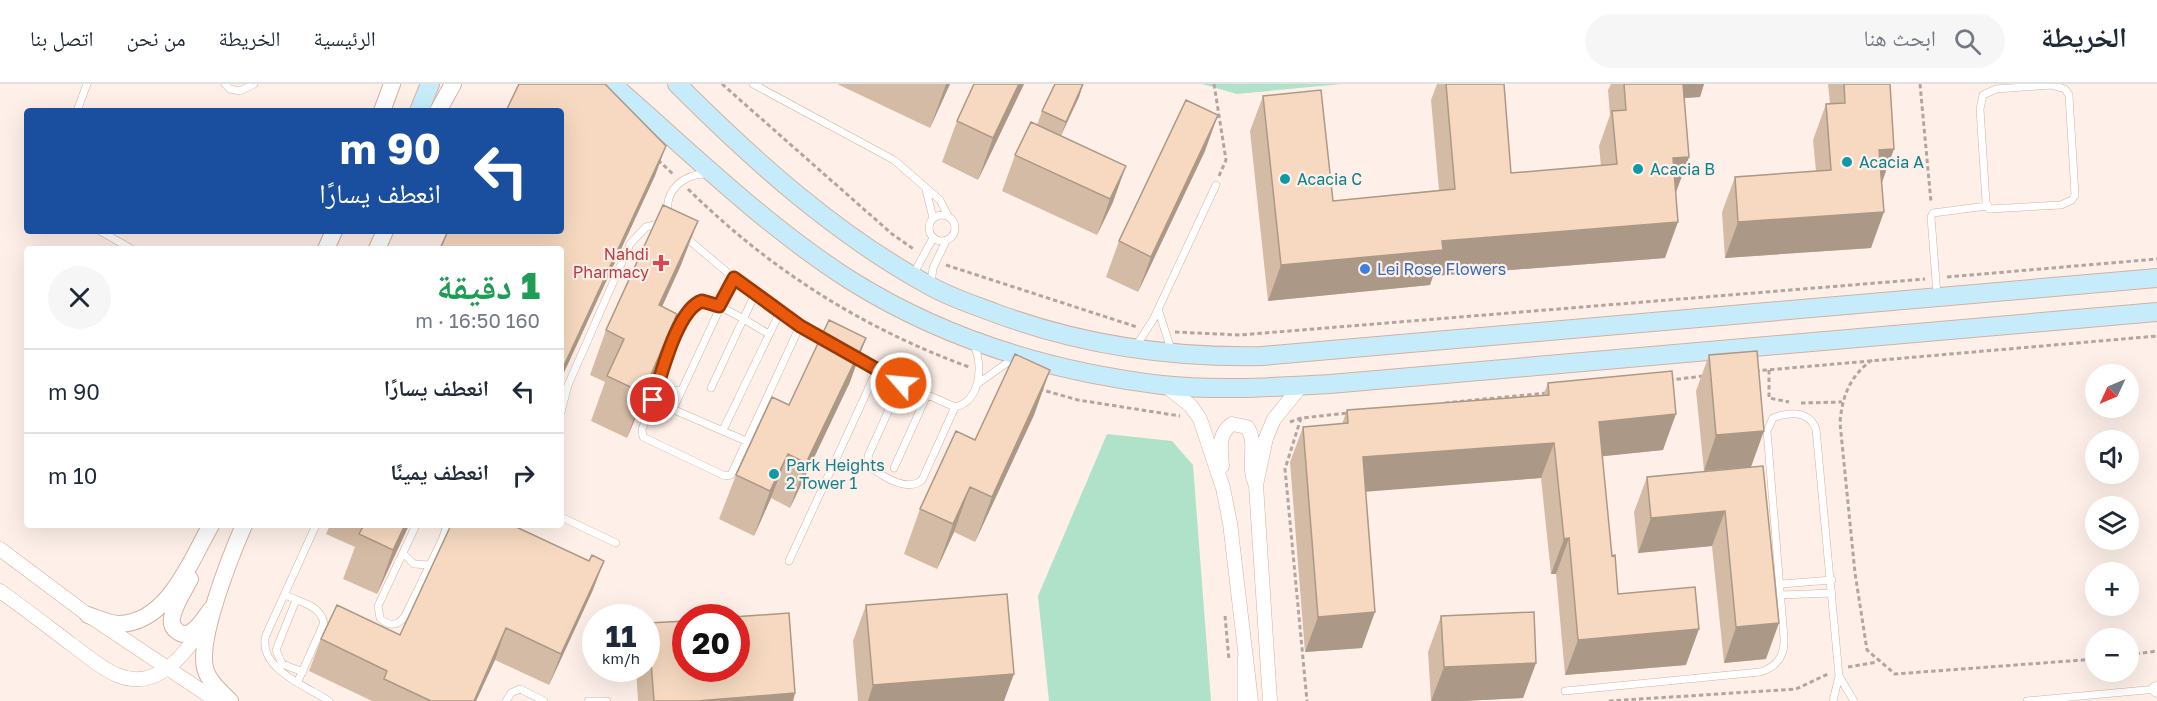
<!DOCTYPE html>
<html lang="ar">
<head>
<meta charset="utf-8">
<style>
	body { margin:0; font-family:"Golos Text","Noto Naskh Arabic",sans-serif; background:#f6f6f7; color:#1f2937; direction:rtl; height:100vh; display:flex; flex-direction:column; font-size:22px; white-space:nowrap }
	* { box-sizing:border-box; margin:0 }
	p { font-size:20px; color:#747a83 }
	.icon { flex:none; width:33px; height:33px; fill:none; stroke:currentColor; stroke-width:2; stroke-linecap:round; stroke-linejoin:round }
	.map { position:relative; flex:1; overflow:hidden; direction:ltr }
	.panel { position:absolute; left:24px; top:162px; width:540px; height:282px; display:flex; flex-direction:column; background:#fff; border-radius:6px; box-shadow:0 6px 24px #0002; direction:rtl }
	.panel>* { flex:none }
	.guide { position:absolute; left:24px; top:24px; width:540px; height:126px; border-radius:6px; box-shadow:0 6px 24px #0002; direction:rtl; background:#1a4fa0; color:#fff; overflow:hidden }
	.needle { width:39px; rotate:226deg }
	.tools { position:absolute; left:2085px; top:280px; display:grid; gap:12px }
	.tools a { display:grid; place-items:center; width:54px; height:54px; border-radius:50%; background:#fff; box-shadow:0 6px 24px #0002; font-size:30px }
	.speed { position:absolute; left:582px; top:520px; display:flex; gap:12px; font-size:30px; font-weight:700; text-align:center }
	.speed>* { display:grid; place-content:center; width:78px; height:78px; border-radius:50%; background:#fff; box-shadow:0 6px 24px #0002; line-height:1 }
	.speed small { font-size:15px; font-weight:400 }
	.speed .limit { border:9px solid #d22; background:#fff; color:#111 }
	.pin { position:absolute; display:grid; place-items:center; width:51px; height:51px; color:#fff; margin:-26px; border:3px solid #fff; border-radius:50%; box-shadow:0 2px 6px #0007 }
	.me { position:absolute; width:66px; margin:-33px; rotate:297deg; stroke-linejoin:round; filter:drop-shadow(0 0 4px #0008) }
	.turn { display:flex; align-items:center; gap:21px; height:126px; padding:0 24px; font-size:27px }
	.turn .icon { width:78px; height:78px; stroke-width:2.5 }
	.turn b { display:block; font-size:42px; line-height:51px }
	.round { display:grid; place-items:center; flex:none; width:63px; height:63px; border-radius:32px; background:#f6f6f7 }
	.overview { display:flex; align-items:center; justify-content:space-between; height:102px; padding:0 24px }
	h1 { font-size:36px; font-weight:800; line-height:45px; color:#1e9e55 }
	ul { padding:0; list-style:none }
	li { display:flex; align-items:center; gap:18px; height:84px; padding:0 24px; border-top:2px solid #e0e1e3 }
	li div { flex:1 }
	li b { display:block; font-size:22px }
	li em { font-style:normal }
	header { display:flex; align-items:center; gap:36px; box-sizing:border-box; height:84px; padding:0 30px; background:#fff; border-bottom:2px solid #e0e1e3 }
	header strong { font-size:28px }
	nav { display:flex; gap:33px; margin-inline-start:auto; font-size:21px }
	.search { width:420px; height:54px; background:#f6f6f7; display:flex; align-items:center; gap:15px; box-sizing:border-box; padding:0 21px; border-radius:33px; color:#747a83; font-size:22px }
	.map>svg:first-child { display:block }
	.green { fill:#b0e1c9 }
	.lines { fill:none; stroke-linecap:round; stroke-linejoin:round }
	.service-casing { stroke:#d3b1a0; stroke-width:8 }
	.minor-casing { stroke:#d3b1a0; stroke-width:15 }
	.tertiary-casing { stroke:#d3b1a0; stroke-width:18 }
	.secondary-casing { stroke:#d3b1a0; stroke-width:20 }
	.path { stroke:#b3a6a0; stroke-width:3; stroke-dasharray:4.5 3; stroke-linecap:butt }
	.service { stroke:#fff; stroke-width:7 }
	.minor { stroke:#fff; stroke-width:14 }
	.tertiary { stroke:#fff; stroke-width:16 }
	.secondary { stroke:#c6ecfb; stroke-width:18 }
	.wall { fill:#d4bba5 }
	.shaded-wall { fill:#ac9886 }
	.building { fill:#f6d9c0; stroke:#ac9886; stroke-width:1.5 }
	.route-casing { stroke:#983908; stroke-width:15 }
	.route { stroke:#ea580c; stroke-width:10 }
	.culture-dot { fill:#0f9aa8; stroke:#fef0e9; stroke-width:2 }
	.health-dot { fill:#e0444e; stroke:#fef0e9; stroke-width:2 }
	.shop-dot { fill:#3f7fe0; stroke:#fef0e9; stroke-width:2 }
	.labels { text-anchor:middle; dominant-baseline:central; stroke-width:4.5; stroke-linejoin:round; paint-order:stroke }
	.culture-label { font-size:16px; fill:#0d838f; stroke:#fef0e9; text-anchor:start }
	.health-label { font-size:16px; fill:#be3a42; stroke:#fef0e9; text-anchor:end }
	.shop-label { font-size:16px; fill:#366cbe; stroke:#fef0e9; text-anchor:start }
</style>
</head>
<body>
<header>
<strong>الخريطة</strong>
<div class="search"><svg class="icon" aria-label="search" viewBox="0 0 24 24"><circle cx="10" cy="10" r="6"/><path d="M15 15l6 6"/></svg>ابحث هنا</div>
<nav><a>الرئيسية</a><a>الخريطة</a><a>من نحن</a><a>اتصل بنا</a></nav>
</header>
<div class="map">
<svg width="2157" height="617" viewBox="0 0 2157 617">
	<rect width="100%" height="100%" fill="#fef0e9"/>
	<path class="green" d="M1202,0H1342L1237,10Z
		M1107,350L1172,357L1193,381L1211,617H1049L1038,512Z"/>
	<g class="lines">
		<defs>
			<path id="service" d="M225,0L230,5L240,7L254,0
				M753,0L894,76L940,116L948,132
				M2051,1L2065,5L2069,11L2075,111L2072,116L2061,121L1989,125L1986,118L1980,25L1983,11L1996,5Z
				M77,27L87,0
				M926,106L933,134
				M929 144a13 13 0 1 1 26 0a13 13 0 1 1-26 0Z
				M668,131C664,106 684,89 708,90
				M100,147L130,164
				M683,151L734,194L826,257
				M913,191L933,154
				M931,199L933,184L946,157
				M1937,211L1931,133L1933,129L1987,122
				M1158,225L1171,265
				M769,250C750,240 711,210 692,222L662,285L642,346L643,353L725,392L731,391L800,242
				M1136,262L1153,236L1216,101
				M851,272L896,297L955,323C981,317 983,281 974,261
				M658,297L671,307L681,306
				M901,299L868,372L872,384C885,394 908,408 922,396L955,323
				M977,300L1014,274
				M711,304L755,210
				M649,325L656,321H663L746,357
				M673,325L734,194
				M561,328L568,301L630,160L646,143L662,139
				M723,346L780,228
				M894,384L927,311
				M561,433L616,459
				M316,441L266,551C256,584 308,603 329,617
				M416,441L378,522L380,534C389,543 398,542 405,532L442,456L447,441
				M403,469L414,480L430,481
				M789,477L877,286
				M1781,500L1832,496
				M285,511C300,518 320,521 324,539L298,597
				M1781,511L1832,509
				M296,516L276,566L282,580L303,588
				M1839,592L1854,617
				M1565,607L1760,588C1777,583 1785,572 1784,554L1767,347L1773,334C1790,327 1809,327 1816,345L1839,592L1833,617
				M506,617L511,609L520,605L544,617
				M588,617H607
				M1241,617V574
				M2027,617L2157,605"/>
			<path id="minor" d="M1166,302L1191,322L1200,335L1223,404L1230,439L1251,617
				M1222,382C1221,366 1217,350 1232,340L1247,343C1258,358 1247,381 1255,399
				M0,465L88,531L217,617
				M0,507C24,524 47,542 71,560C85,570 100,584 117,591C157,608 186,570 204,540
				M2156,605L2157,606
				M1270,617L1256,401L1266,354L1274,335L1302,301"/>
			<path id="tertiary" d="M382,27L392,0
				M438,27L453,0
				M326,165L334,147
				M377,165L385,147
				M190,495C184,507 174,521 172,534C171,540 173,544 177,547C191,559 205,533 212,524
				M88,531C97,534 109,540 119,540C168,539 191,476 211,441
				M230,617C221,608 208,597 205,584C198,553 231,471 244,441"/>
			<path id="secondary" d="M612,0C688,66 765,142 850,196C944,255 1053,288 1162,301C1218,307 1275,303 1330,300L2157,228
				M677,0C754,77 836,151 932,203C952,214 974,221 995,229C1081,261 1170,274 1262,272L2157,194
				M419,27L430,0"/>
		</defs>
		<use href="#service" class="service-casing"/>
		<use href="#minor" class="minor-casing"/>
		<use href="#tertiary" class="tertiary-casing"/>
		<use href="#secondary" class="secondary-casing"/>
		<path class="path" d="M722,0L892,150L915,166
			M1214,0L1226,76L1219,92
			M1920,0L1931,118
			M658,76L673,90
			M688,105C769,185 862,244 969,283
			M946,181L1137,243
			M1947,193L2157,175
			M1175,248L1240,251L1925,195
			M1872,276C1850,292 1842,312 1840,339L1855,489L1867,566L1895,590L2096,575
			M1769,286V314L1789,318
			M1755,287L2157,252
			M1669,296L1704,292
			M1039,305L1078,316L1180,332
			M1445,319L1546,309
			M1801,319L1842,318
			M1301,334L1285,385L1307,617
			M1290,338L1301,334L1349,329
			M1225,532L1229,576
			M2128,571L2157,567
			M1848,583L1877,578
			M1609,617L1796,605L1828,590"/>
		<use href="#service" class="service"/>
		<use href="#minor" class="minor"/>
		<use href="#tertiary" class="tertiary"/>
		<use href="#secondary" class="secondary"/>
	</g>
	<path class="wall" d="M837,0H950L930,44Z
		M1024,0L978,96L942,78L957,37Z
		M1083,0L1079,13L1061,52L1113,118L1097,151L1002,107L1015,71L1037,41L1042,27Z
		M1437,0H1504L1511,89L1601,82L1599,62L1610,31L1608,6L1611,0H1704L1700,13L1684,14L1689,73L1676,108L1665,174L1433,192L1430,201L1268,217L1250,47L1263,12L1333,117L1439,106L1431,16Z
		M1828,0H1890L1882,100L1871,164L1725,174L1722,128L1735,93L1816,87L1813,56L1826,20H1830Z
		M1205,67L1138,208L1106,193L1119,157Z
		M681,181L662,223L661,274L627,354L591,337L605,298L590,291L606,246Z
		M1757,267L1704,387L1696,307L1709,271Z
		M1050,286L1034,331L975,458L954,448L937,485L904,470L920,425L975,356Z
		M850,298L790,424L771,414L754,452L719,435L736,391Z
		M1548,299L1663,366L1602,372L1612,472L1618,510L1686,581L1565,591L1556,490H1551L1541,394L1365,407L1362,564L1305,568L1290,378L1303,343L1342,340L1347,326L1543,312Z
		M1763,382L1766,575L1724,579L1712,462L1638,469L1634,428L1647,393Z
		M330,441H409L377,510L343,495L355,463L326,450Z
		M589,477H604L592,508L549,601L495,576L476,617H372L309,587L321,555L400,551Z
		M866,521L1004,617H858L853,557Z
		M1441,532L1536,579L1523,614L1462,617H1431L1428,568Z
		M648,539L795,609L793,617H638L636,585H646V543Z"/>
	<path class="shaded-wall" d="M946,0H950L930,44L945,3Z
		M1019,0H1024L978,96L993,54Z
		M1083,0L1079,13L1060,53L1066,38Z
		M1674,0H1704L1700,13L1669,15Z
		M1218,31L1205,67L1138,208L1151,173Z
		M666,62L655,92L561,295V288Z
		M1894,65L1881,101L1879,66Z
		M1689,73L1676,108L1660,109L1673,74Z
		M1126,82L1113,118L1097,151L1110,115Z
		M1884,128L1871,164L1725,174L1738,138Z
		M698,137L681,181L642,266L659,221Z
		M1678,138L1665,174L1433,192L1430,201L1268,217L1281,181L1442,157Z
		M677,230L661,274L627,354L643,309Z
		M866,254L850,298L790,424L806,379Z
		M1050,286L1034,331L975,458L992,413Z
		M1676,330L1663,366L1586,374L1599,338Z
		M1764,347L1751,383L1704,387L1716,351Z
		M1554,359L1541,394L1350,409L1363,373Z
		M788,370L771,414L754,452L770,407Z
		M970,403L954,448L937,485L953,440Z
		M1725,427L1712,462L1638,469L1651,434Z
		M405,441H409L377,510L393,466Z
		M1569,454L1556,490H1551L1564,455Z
		M604,477L592,508L549,601L561,570Z
		M1375,528L1362,564L1305,568L1318,533Z
		M1779,539L1766,575L1724,579L1736,543Z
		M506,544L495,576L476,617H474Z
		M1699,545L1686,581L1565,591L1578,556Z
		M1536,579L1523,614L1462,617H1431L1444,583Z
		M1014,590L1004,617H868L873,601Z
		M795,609L793,617H697Z"/>
	<path class="building" d="M519,0H605L666,62L561,288V165H440L448,147H561V27H506Z
		M974,0H1019L993,54L957,37Z
		M1055,0H1083L1066,38L1042,27Z
		M1446,0H1504L1511,89L1617,80L1612,27L1626,26L1624,0H1683L1689,73L1673,74L1678,138L1442,157L1443,166L1281,181L1263,12L1321,6L1333,117L1455,105Z
		M1844,0H1890L1894,65L1879,66L1884,128L1738,138L1735,93L1831,86L1826,20L1845,19Z
		M1186,16L1218,31L1151,173L1119,157Z
		M1031,38L1126,82L1110,115L1015,71Z
		M663,121L698,137L659,221L677,230L643,309L607,292L624,255L606,246Z
		M829,236L866,254L806,379L788,370L770,407L736,391L772,313L789,321Z
		M1757,267L1764,347L1716,351L1709,271Z
		M1015,270L1050,286L992,413L970,403L953,440L920,425L956,347L975,356Z
		M1672,287L1676,330L1599,338L1612,472L1615,471L1618,510L1695,503L1699,545L1578,556L1569,454L1564,455L1554,359L1363,373L1375,528L1318,533L1303,343L1348,339L1347,326L1549,311L1548,299Z
		M1763,382L1779,539L1736,543L1725,427L1651,434L1647,393Z
		M364,441H405L393,466L359,450Z
		M451,441H512L589,477L592,471L604,477L561,570L506,544L474,617H431L384,595L387,587L321,555L337,521L400,551Z
		M1007,510L1014,590L873,601L866,521Z
		M1534,528L1536,579L1444,583L1441,532Z
		M789,529L795,609L697,617H654L648,539L686,537V585H736V534H719Z"/>
	<g class="lines">
		<defs>
			<path id="route" d="M653,316C661,292 677,225 702,217L719,222L734,194L800,242L901,299"/>
		</defs>
		<use href="#route" class="route-casing"/>
		<use href="#route" class="route"/>
	</g>
	<g class="culture-dot">
		<circle cx="1847" cy="78" r="6"/>
		<circle cx="1638" cy="85" r="6"/>
		<circle cx="1285" cy="95" r="6"/>
		<circle cx="774" cy="390" r="6"/>
	</g>
	<path class="health-dot" d="M658 170h6v6h6v6h-6v6h-6v-6h-6v-6h6z"/>
	<circle class="shop-dot" cx="1365" cy="185" r="6"/>
	<g class="labels">
		<g class="culture-label">
			<text x="1859" y="78">Acacia A</text>
			<text x="1650" y="85">Acacia B</text>
			<text x="1297" y="95">Acacia C</text>
			<text x="786" y="381">Park Heights<tspan x="786" dy="18">2 Tower 1</tspan></text>
		</g>
		<g class="health-label">
			<text x="649" y="170">Nahdi<tspan x="649" dy="18">Pharmacy</tspan></text>
		</g>
		<g class="shop-label">
			<text x="1377" y="185">Lei Rose Flowers</text>
		</g>
	</g>
</svg>
<div class="tools">
<a><svg class="needle" viewBox="-14 -14 28 28"><path d="M0-13l5 13h-10z" fill="#e53935"/><path d="M0 13l5-13h-10z" fill="#747a83"/></svg></a>
<a><svg class="icon" aria-label="sound" viewBox="0 0 24 24"><path d="M4 9h4l5-4v14l-5-4H4zM17 9q2 3 0 6"/></svg></a>
<a><svg class="icon" aria-label="layers" viewBox="0 0 24 24"><path d="M12 4l9 5-9 5-9-5zM3 14l9 5 9-5"/></svg></a>
<a>+</a>
<a>−</a>
</div>
<div class="speed"><div>11<small>km/h</small></div><div class="limit">20</div></div>
<div class="pin" style="left:653px;top:316px;background:#d93025"><svg class="icon" aria-label="arrive" viewBox="0 0 24 24"><path d="M6 21V4h12l-3 4 3 4H6"/></svg></div>
<svg class="me" style="left:901px;top:299px" viewBox="-20 -20 40 40"><circle r="17" fill="#ea580c" stroke="#fff" stroke-width="3"/><path d="M0-11L8 9 0 5-8 9z" fill="#fff"/></svg>
<div class="guide">
<div class="turn"><svg class="icon" aria-label="left" viewBox="0 0 24 24"><path d="M17 20v-9H6M10 6l-5 5 5 5"/></svg><div><b>90 m</b>انعطف يسارًا</div></div>
</div>
<section class="panel">
<div class="overview"><div><h1>1 دقيقة</h1><p>160 m · 16:50</p></div><a class="round"><svg class="icon" aria-label="close" viewBox="0 0 24 24"><path d="M6 6l12 12M18 6L6 18"/></svg></a></div>
<ul>
<li><svg class="icon" aria-label="left" viewBox="0 0 24 24"><path d="M17 20v-9H6M10 6l-5 5 5 5"/></svg><div><b>انعطف يسارًا</b></div><em>90 m</em></li>
<li><svg class="icon" aria-label="right" viewBox="0 0 24 24"><path d="M7 20v-9h11M14 6l5 5-5 5"/></svg><div><b>انعطف يمينًا</b></div><em>10 m</em></li>
</ul>
</section>
</div>
</body>
</html>
